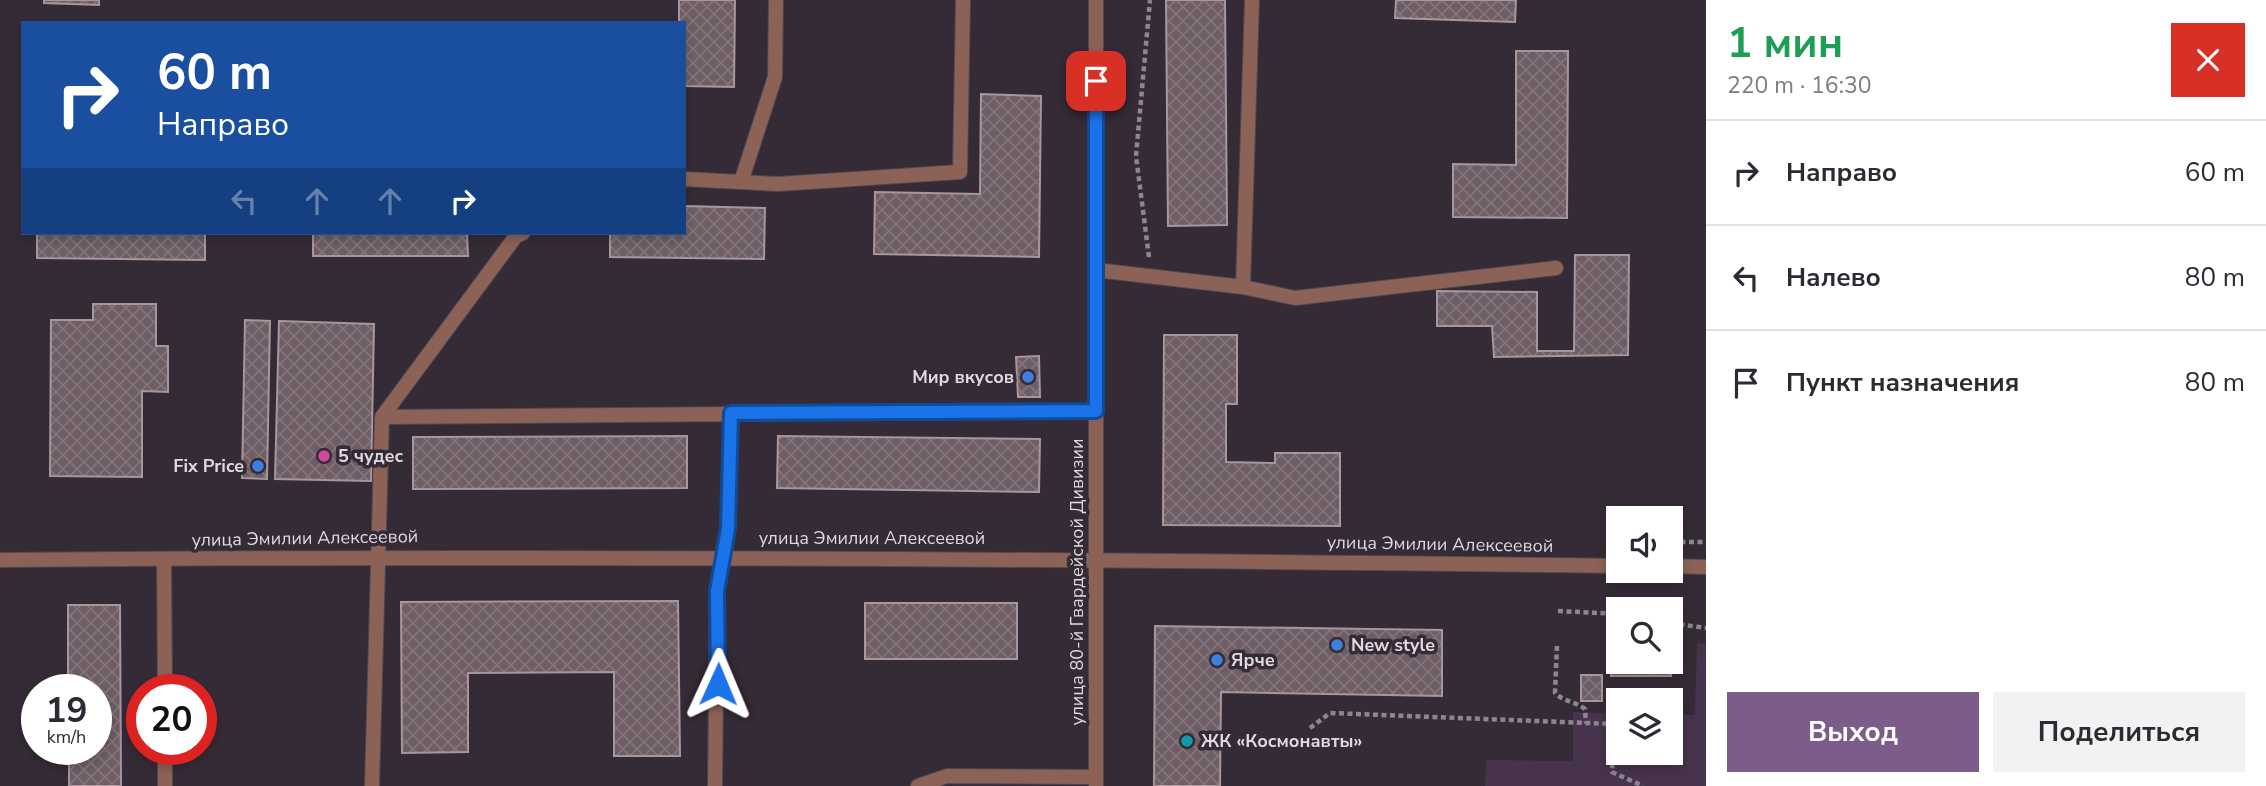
<!DOCTYPE html>
<html lang="ru">
<head>
<meta charset="utf-8">
<style>
	body { margin:0; font-family:"Nunito Sans",sans-serif; background:#f2f2f3; color:#2b2b33; height:100vh; display:flex; flex-direction:column; font-size:26px; white-space:nowrap }
	* { box-sizing:border-box; margin:0 }
	p { font-size:23px; color:#7c7c81 }
	.icon { flex:none; width:38px; height:38px; fill:none; stroke:currentColor; stroke-width:2; stroke-linecap:round; stroke-linejoin:round }
	.map { position:relative; flex:1; overflow:hidden }
	.side { display:flex; flex-direction:column; background:#fff; width:560px }
	.side>* { flex:none }
	.hud { position:absolute; left:21px; top:21px; width:665px; height:214px; border-radius:0px; box-shadow:0 4px 10px #0003; background:#1a4fa0; color:#fff; overflow:hidden }
	.controls { position:absolute; left:1606px; top:506px; display:grid; gap:14px }
	.controls a { display:grid; place-items:center; width:77px; height:77px; border-radius:0px; background:#fff; box-shadow:0 4px 10px #0003; font-size:35px }
	.speed { position:absolute; left:21px; top:674px; display:flex; gap:14px; font-size:35px; font-weight:700; text-align:center }
	.speed>* { display:grid; place-content:center; width:91px; height:91px; border-radius:50%; background:#fff; box-shadow:0 4px 10px #0003; line-height:1 }
	.speed small { font-size:18px; font-weight:400 }
	.speed .limit { border:10px solid #d22; background:#fff; color:#111 }
	.pin { position:absolute; display:grid; place-items:center; width:60px; height:60px; color:#fff; margin:-30px; border-radius:14px; box-shadow:0 4px 10px #0006 }
	.me { position:absolute; width:77px; margin:-38px; rotate:1deg; stroke-linejoin:round; filter:drop-shadow(0 0 5px #0008) }
	.turn { display:flex; align-items:center; gap:24px; height:147px; padding:0 21px; font-size:32px }
	.turn .icon { width:91px; height:91px; stroke-width:2.5 }
	.turn b { display:block; font-size:49px; line-height:60px }
	.lanes { display:flex; align-items:center; height:66px; padding:0 21px; background:#0003; justify-content:center; gap:35px; direction:ltr }
	.lanes .off { opacity:.35 }
	.round { display:grid; place-items:center; flex:none; width:74px; height:74px; border-radius:0px; background:#f2f2f3 }
	.head { display:flex; align-items:center; justify-content:space-between; height:119px; padding:0 21px }
	h1 { font-size:42px; font-weight:700; line-height:52px; color:#1e9e55 }
	.primary-button { display:flex; gap:14px; margin-top:auto; padding:14px 21px }
	.primary-button a { flex:1; height:80px; border-radius:0px; background:#7b5c8a; color:#fff; font-size:28px; font-weight:700; line-height:80px; text-align:center }
	.primary-button a+a { background:#f2f2f3; color:#2b2b33 }
	ul { padding:0; list-style:none }
	li { display:flex; align-items:center; gap:21px; height:105px; padding:0 21px; border-top:2px solid #e1e1e2 }
	li div { flex:1 }
	li b { display:block; font-size:26px }
	li em { font-style:normal }
	main { display:flex; flex:1; min-height:0 }
	.map>svg:first-child { display:block }
	.park { fill:#48334c }
	.building { fill:url(#building-cross-hatch); stroke:#a8969d; stroke-width:2 }
	.lines { fill:none; stroke-linecap:round; stroke-linejoin:round }
	.service-casing { stroke:#504751; stroke-width:16 }
	.minor-casing { stroke:#504751; stroke-width:16 }
	.tertiary-casing { stroke:#504751; stroke-width:16 }
	.path { stroke:#8e868f; stroke-width:4.5; stroke-dasharray:5 3.5; stroke-linecap:butt }
	.service { stroke:#8d6256; stroke-width:14 }
	.minor { stroke:#8d6256; stroke-width:14 }
	.tertiary { stroke:#8d6256; stroke-width:14 }
	.route-casing { stroke:#114b97; stroke-width:18 }
	.route { stroke:#1a73e8; stroke-width:12 }
	.shop-dot { fill:#3f7fe0; stroke:#352b36; stroke-width:2.5 }
	.hotel-dot { fill:#d1479c; stroke:#352b36; stroke-width:2.5 }
	.culture-dot { fill:#0f9aa8; stroke:#352b36; stroke-width:2.5 }
	.labels { text-anchor:middle; dominant-baseline:central; stroke-width:7; stroke-linejoin:round; paint-order:stroke }
	.poi-label { font-size:18px; font-weight:bold; fill:#dfd9e1; stroke:#352b36; text-anchor:start }
	.street-label { font-size:18px; fill:#dfd9e1; stroke:#352b36 }
</style>
</head>
<body>
<main>
<div class="map">
<svg width="1706" height="786" viewBox="0 0 1706 786">
	<defs>
		<pattern id="building-cross-hatch" width="8" height="8" patternUnits="userSpaceOnUse" patternTransform="scale(1.75)"><rect width="8" height="8" fill="#6e5d64"/><path d="M0 0l8 8M0 8l8-8" fill="none" stroke="#82747a"/></pattern>
	</defs>
	<rect width="100%" height="100%" fill="#352b36"/>
	<path class="park" d="M1697,643L1706,644V786H1485L1486,760L1573,761V712L1619,714V752H1671V715H1695Z"/>
	<path class="building" d="M44,0H99V5L44,3Z
		M679,0H735L734,87L684,86V23H679Z
		M1166,0H1225L1227,225L1168,226Z
		M1396,0H1516L1515,22L1395,18Z
		M1516,51H1568L1567,218L1453,217V164L1516,165Z
		M981,94L1041,96L1039,257L874,254L875,192L980,194Z
		M684,206L765,208L764,259L610,257V233H684Z
		M37,233H205V260L37,258Z
		M313,233H467L468,256H313Z
		M1575,255H1629L1628,355L1494,357L1492,326H1437V291L1537,292V351H1574Z
		M93,304H156V346H168V392L142,391V477L50,476L51,320H93Z
		M245,320L270,321L267,479L242,478Z
		M279,321L374,324L371,481L275,479Z
		M1164,335H1237V404H1226V462L1275,463V453H1340V526L1163,525Z
		M1039,356L1040,397H1018L1016,357Z
		M687,436V488L413,489V437Z
		M778,436L1040,439L1039,492L777,488Z
		M678,601L680,756H614V672L468,673V752L402,753L401,602Z
		M865,603H1017V659H865Z
		M68,605H120L121,786H69V749H96V690H68Z
		M1155,626L1442,630V696L1221,692L1220,786H1154Z
		M1611,652H1619V662H1671V676H1611Z
		M1581,675H1602V701H1581Z"/>
	<g class="lines">
		<defs>
			<path id="service" d="M684,179L778,184L960,172L963,0
				M741,182L775,77L776,0
				M1096,270L1243,287L1295,298L1556,268
				M1243,287L1252,0
				M382,417L1095,411
				M164,559L165,690
				M165,749V786
				M372,786L382,417L516,236L523,233
				M715,786L717,591L728,529L731,413
				M918,786L947,776L1096,777"/>
			<path id="minor" d="M1096,0V786"/>
			<path id="tertiary" d="M0,560C540,555 1079,559 1619,566
				M1671,566L1706,567"/>
		</defs>
		<use href="#service" class="service-casing"/>
		<use href="#minor" class="minor-casing"/>
		<use href="#tertiary" class="tertiary-casing"/>
		<path class="path" d="M1149,257L1136,156L1150,0
			M1672,542H1706
			M1558,611L1619,614
			M1671,623L1706,628
			M1557,646L1555,693C1565,702 1576,702 1585,709L1586,723
			M1310,728L1330,713L1614,724L1612,772L1643,786"/>
		<use href="#service" class="service"/>
		<use href="#minor" class="minor"/>
		<use href="#tertiary" class="tertiary"/>
	</g>
	<g class="lines">
		<defs>
			<path id="route" d="M718,684L717,591L728,529L731,413L1096,411V81"/>
		</defs>
		<use href="#route" class="route-casing"/>
		<use href="#route" class="route"/>
	</g>
	<g class="shop-dot">
		<circle cx="1028" cy="377" r="7"/>
		<circle cx="258" cy="466" r="7"/>
		<circle cx="1337" cy="645" r="7"/>
		<circle cx="1217" cy="660" r="7"/>
	</g>
	<circle class="hotel-dot" cx="324" cy="456" r="7"/>
	<circle class="culture-dot" cx="1187" cy="741" r="7"/>
	<g class="labels">
		<g class="poi-label">
			<text x="1014" y="377" text-anchor="end">Мир вкусов</text>
			<text x="338" y="456">5 чудес</text>
			<text x="244" y="466" text-anchor="end">Fix Price</text>
			<text x="1351" y="645">New style</text>
			<text x="1231" y="660">Ярче</text>
			<text x="1201" y="741">ЖК «Космонавты»</text>
		</g>
		<g class="street-label">
			<text transform="translate(305 538) rotate(-1)">улица Эмилии Алексеевой</text>
			<text x="872" y="538">улица Эмилии Алексеевой</text>
			<text transform="translate(1440 544) rotate(1)">улица Эмилии Алексеевой</text>
			<text transform="translate(1077 582) rotate(-90)">улица 80-й Гвардейской Дивизии</text>
		</g>
	</g>
</svg>
<div class="controls">
<a><svg class="icon" aria-label="sound" viewBox="0 0 24 24"><path d="M4 9h4l5-4v14l-5-4H4zM17 9q2 3 0 6"/></svg></a>
<a><svg class="icon" aria-label="search" viewBox="0 0 24 24"><circle cx="10" cy="10" r="6"/><path d="M15 15l6 6"/></svg></a>
<a><svg class="icon" aria-label="layers" viewBox="0 0 24 24"><path d="M12 4l9 5-9 5-9-5zM3 14l9 5 9-5"/></svg></a>
</div>
<div class="speed"><div>19<small>km/h</small></div><div class="limit">20</div></div>
<div class="pin" style="left:1096px;top:81px;background:#d93025"><svg class="icon" aria-label="arrive" viewBox="0 0 24 24"><path d="M6 21V4h12l-3 4 3 4H6"/></svg></div>
<svg class="me" style="left:718px;top:684px" viewBox="-20 -20 40 40"><path d="M0-17L14 15 0 8-14 15z" fill="#1a73e8" stroke="#fff" stroke-width="4"/></svg>
<div class="hud">
<div class="turn"><svg class="icon" aria-label="right" viewBox="0 0 24 24"><path d="M7 20v-9h11M14 6l5 5-5 5"/></svg><div><b>60 m</b>Направо</div></div>
<div class="lanes"><svg class="icon off" aria-label="left" viewBox="0 0 24 24"><path d="M17 20v-9H6M10 6l-5 5 5 5"/></svg><svg class="icon off" aria-label="ahead" viewBox="0 0 24 24"><path d="M12 20V5M6 11l6-6 6 6"/></svg><svg class="icon off" aria-label="ahead" viewBox="0 0 24 24"><path d="M12 20V5M6 11l6-6 6 6"/></svg><svg class="icon" aria-label="right" viewBox="0 0 24 24"><path d="M7 20v-9h11M14 6l5 5-5 5"/></svg></div>
</div>
</div>
<section class="side">
<div class="head"><div><h1>1 мин</h1><p>220 m · 16:30</p></div><a class="round" style="background:#d93025;color:#fff"><svg class="icon" aria-label="close" viewBox="0 0 24 24"><path d="M6 6l12 12M18 6L6 18"/></svg></a></div>
<ul>
<li><svg class="icon" aria-label="right" viewBox="0 0 24 24"><path d="M7 20v-9h11M14 6l5 5-5 5"/></svg><div><b>Направо</b></div><em>60 m</em></li>
<li><svg class="icon" aria-label="left" viewBox="0 0 24 24"><path d="M17 20v-9H6M10 6l-5 5 5 5"/></svg><div><b>Налево</b></div><em>80 m</em></li>
<li><svg class="icon" aria-label="arrive" viewBox="0 0 24 24"><path d="M6 21V4h12l-3 4 3 4H6"/></svg><div><b>Пункт назначения</b></div><em>80 m</em></li>
</ul>
<div class="primary-button"><a>Выход</a><a>Поделиться</a></div>
</section>
</main>
</body>
</html>
